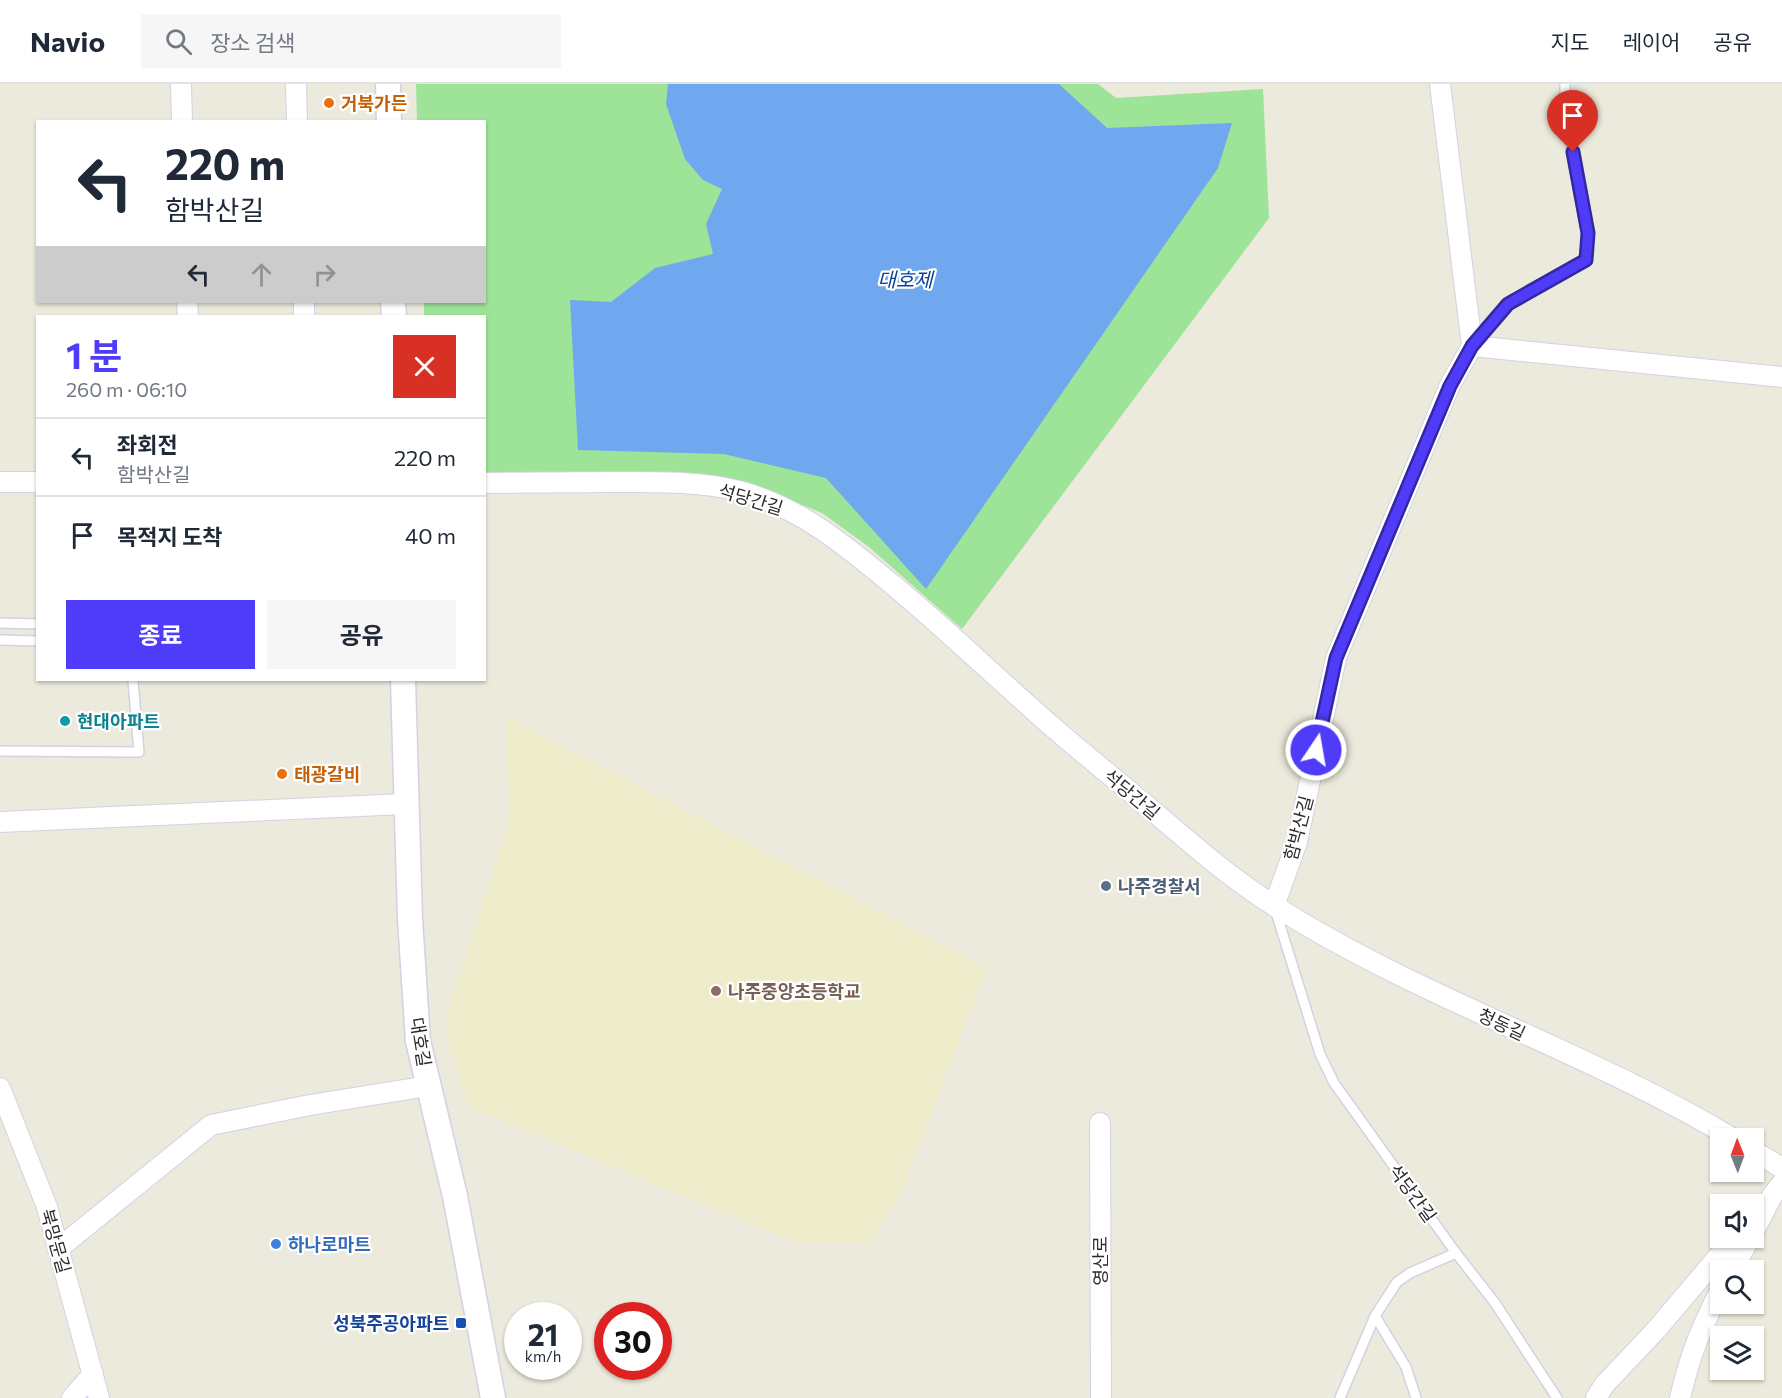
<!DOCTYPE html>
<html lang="ko">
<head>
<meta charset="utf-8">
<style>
	body { margin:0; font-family:Commissioner,"Noto Sans KR",sans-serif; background:#f6f6f7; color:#1f2937; height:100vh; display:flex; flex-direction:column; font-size:22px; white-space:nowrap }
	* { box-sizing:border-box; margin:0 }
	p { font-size:20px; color:#747a83 }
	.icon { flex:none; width:33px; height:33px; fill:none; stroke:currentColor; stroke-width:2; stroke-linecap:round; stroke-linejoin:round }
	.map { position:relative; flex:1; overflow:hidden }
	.details { position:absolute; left:36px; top:231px; width:450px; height:366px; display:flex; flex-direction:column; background:#fff; border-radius:0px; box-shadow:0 2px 4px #0004 }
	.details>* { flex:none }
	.hud { position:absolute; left:36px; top:36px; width:450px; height:183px; border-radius:0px; box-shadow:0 2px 4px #0004; background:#fff; color:#1f2937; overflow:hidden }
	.needle { width:39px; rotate:359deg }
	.fabs { position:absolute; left:1710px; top:1044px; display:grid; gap:12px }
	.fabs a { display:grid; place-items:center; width:54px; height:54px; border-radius:0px; background:#fff; box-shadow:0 2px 4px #0004; font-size:30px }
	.speed { position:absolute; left:504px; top:1218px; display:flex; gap:12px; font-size:30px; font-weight:700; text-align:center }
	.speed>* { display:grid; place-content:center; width:78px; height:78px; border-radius:50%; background:#fff; box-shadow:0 2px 4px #0004; line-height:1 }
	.speed small { font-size:15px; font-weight:400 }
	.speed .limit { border:9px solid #d22; background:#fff; color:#111 }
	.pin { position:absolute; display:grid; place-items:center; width:51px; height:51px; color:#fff; margin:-62px -26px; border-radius:50% 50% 50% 0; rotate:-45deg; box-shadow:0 0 6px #0007 }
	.pin .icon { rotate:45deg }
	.me { position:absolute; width:66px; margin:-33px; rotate:12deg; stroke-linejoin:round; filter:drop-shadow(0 0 4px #0008) }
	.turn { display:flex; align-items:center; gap:21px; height:126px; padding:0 30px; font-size:27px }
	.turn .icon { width:78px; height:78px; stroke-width:2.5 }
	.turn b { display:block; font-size:42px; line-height:51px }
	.lanes { display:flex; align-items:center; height:57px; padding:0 30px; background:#0003; justify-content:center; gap:30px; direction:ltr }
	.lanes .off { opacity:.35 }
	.round { display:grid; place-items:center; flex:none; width:63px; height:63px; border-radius:0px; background:#f6f6f7 }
	.summary { display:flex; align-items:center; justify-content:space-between; height:102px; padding:0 30px }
	h1 { font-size:36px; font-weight:700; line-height:45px; color:#4e3cf9 }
	.button { display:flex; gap:12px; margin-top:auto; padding:12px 30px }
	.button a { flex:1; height:69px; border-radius:0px; background:#4e3cf9; color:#fff; font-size:24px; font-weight:700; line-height:69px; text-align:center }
	.button a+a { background:#f6f6f7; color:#1f2937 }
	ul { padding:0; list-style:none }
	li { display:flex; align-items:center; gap:18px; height:78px; padding:0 30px; border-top:2px solid #e0e1e3 }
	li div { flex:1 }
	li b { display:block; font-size:22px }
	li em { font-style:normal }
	header { display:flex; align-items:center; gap:36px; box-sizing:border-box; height:84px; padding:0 30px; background:#fff; border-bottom:2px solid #e0e1e3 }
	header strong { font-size:28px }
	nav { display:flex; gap:33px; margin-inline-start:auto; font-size:21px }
	.search { width:420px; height:54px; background:#f6f6f7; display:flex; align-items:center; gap:15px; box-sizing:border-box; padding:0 21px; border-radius:0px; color:#747a83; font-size:22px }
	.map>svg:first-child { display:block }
	.education { fill:#eeeccb }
	.green { fill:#9de398 }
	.water { fill:#6fa8ee }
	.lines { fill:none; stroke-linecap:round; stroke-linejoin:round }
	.service-casing { stroke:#d3d1e3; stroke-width:12 }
	.minor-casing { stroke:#d3d1e3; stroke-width:22 }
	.tertiary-casing { stroke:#d3d1e3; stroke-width:27 }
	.service { stroke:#fff; stroke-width:9 }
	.minor { stroke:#fff; stroke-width:20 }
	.tertiary { stroke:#fff; stroke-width:24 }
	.route-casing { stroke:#3327a2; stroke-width:15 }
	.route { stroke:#4e3cf9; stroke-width:10 }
	.food-dot { fill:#e8710a; stroke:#fff; stroke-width:2 }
	.culture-dot { fill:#0f9aa8; stroke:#fff; stroke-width:2 }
	.service-dot { fill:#5c6f8a; stroke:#fff; stroke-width:2 }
	.education-dot { fill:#8d6e63; stroke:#fff; stroke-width:2 }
	.shop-dot { fill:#3f7fe0; stroke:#fff; stroke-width:2 }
	.transit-dot { fill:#1a4fb4; stroke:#fff; stroke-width:2 }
	.labels { text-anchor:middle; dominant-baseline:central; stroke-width:4.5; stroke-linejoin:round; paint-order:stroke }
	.food-label { font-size:18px; font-weight:bold; fill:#c56008; stroke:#fff; text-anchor:start }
	.street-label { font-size:18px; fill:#2a2a2a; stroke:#fff }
	.culture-label { font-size:18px; font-weight:bold; fill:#0d838f; stroke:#fff; text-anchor:start }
	.service-label { font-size:18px; font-weight:bold; fill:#4e5e75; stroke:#fff; text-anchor:start }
	.education-label { font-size:18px; font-weight:bold; fill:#785e54; stroke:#fff; text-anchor:start }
	.shop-label { font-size:18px; font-weight:bold; fill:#366cbe; stroke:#fff; text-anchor:start }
	.transit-label { font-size:18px; font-weight:bold; fill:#164399; stroke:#fff; text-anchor:end }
	.water-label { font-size:20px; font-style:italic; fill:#0e429a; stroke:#fff }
</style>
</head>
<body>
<header>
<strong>Navio</strong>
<div class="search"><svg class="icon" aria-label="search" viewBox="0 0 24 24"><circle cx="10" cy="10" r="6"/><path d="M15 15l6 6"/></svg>장소 검색</div>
<nav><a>지도</a><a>레이어</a><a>공유</a></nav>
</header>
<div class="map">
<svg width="1782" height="1314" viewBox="0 0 1782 1314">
	<rect width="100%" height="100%" fill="#eceadc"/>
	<path class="education" d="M505,632L987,884L900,1111L869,1159H796L469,1023L449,965L447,930L510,734Z"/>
	<path class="green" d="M416,0H1098L1116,14L1263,5L1269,134L962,545L869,463L822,429L745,398L713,392L485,394L484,232H424V218H484V38L417,37Z"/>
	<path class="water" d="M668,0H1059L1107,44L1232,39L1218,84L926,505L826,394L724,370L578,366L570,216L611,218L655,184L713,170L706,140L722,105L703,96L685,75L666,20Z"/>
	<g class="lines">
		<defs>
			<path id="service" d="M1474,261L1508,220L1585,176L1588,149L1565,28V0
				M0,539L38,540
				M0,556L38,557
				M0,667L139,668L133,596
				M1275,825L1320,970L1334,999L1456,1169L1495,1219L1557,1314
				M1375,1232L1397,1198L1410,1189L1456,1169
				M1340,1314L1375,1232L1406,1283L1416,1314"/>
			<path id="minor" d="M181,0L182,38
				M296,0L297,38
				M1440,0L1472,262L1782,293
				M187,218L188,232
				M304,218V232
				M0,398H38
				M484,399C528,399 572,398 616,398C656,398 699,397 739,407C800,423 846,462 893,501C940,540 984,582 1029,622C1067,657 1107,688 1146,721C1188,757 1231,795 1278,824C1422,915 1587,967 1732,1054
				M0,738L405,720
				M1274,822L1297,758L1336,574L1450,301L1472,262
				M0,1004L47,1123L99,1314
				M1100,1039L1101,1314
				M1754,1067L1782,1084
				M1754,1147L1772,1112L1782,1099
				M58,1165L211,1041L310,1021L428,1002
				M1732,1186L1750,1154
				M72,1314L93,1290
				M1596,1314L1605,1300L1656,1246L1734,1154
				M1680,1314C1690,1271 1700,1246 1720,1207"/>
			<path id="tertiary" d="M388,0L389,38
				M393,218L394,232
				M403,596L410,835L418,957L455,1112L493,1314"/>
		</defs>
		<use href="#service" class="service-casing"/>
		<use href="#minor" class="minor-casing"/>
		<use href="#tertiary" class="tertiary-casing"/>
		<use href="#service" class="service"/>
		<use href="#minor" class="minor"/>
		<use href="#tertiary" class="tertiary"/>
	</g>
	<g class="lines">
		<defs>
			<path id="route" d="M1316,666L1336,574L1450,302L1472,262L1508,220L1586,176L1588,149L1573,68"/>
		</defs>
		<use href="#route" class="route-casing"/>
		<use href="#route" class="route"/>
	</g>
	<g class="food-dot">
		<circle cx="329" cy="19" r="6"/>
		<circle cx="282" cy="690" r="6"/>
	</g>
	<circle class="culture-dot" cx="65" cy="637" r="6"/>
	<circle class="service-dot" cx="1106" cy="802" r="6"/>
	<circle class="education-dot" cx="716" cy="907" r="6"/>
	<circle class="shop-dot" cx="276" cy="1160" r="6"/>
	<rect class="transit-dot" x="455" y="1233" width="12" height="12" rx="3"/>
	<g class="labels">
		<g class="food-label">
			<text x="341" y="19">거북가든</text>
			<text x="294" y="690">태광갈비</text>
		</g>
		<g class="street-label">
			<text transform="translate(751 415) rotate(17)">석당간길</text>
			<text transform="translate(1132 710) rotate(40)">석당간길</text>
			<text transform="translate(1298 744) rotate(-75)">함박산길</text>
			<text transform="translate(1502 940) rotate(25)">청동길</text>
			<text transform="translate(421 958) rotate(81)">대호길</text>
			<text transform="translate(1413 1109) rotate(54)">석당간길</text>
			<text transform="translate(56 1157) rotate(74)">북망문길</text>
			<text transform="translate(1100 1177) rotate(-90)">영산로</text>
		</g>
		<g class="culture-label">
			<text x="77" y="637">현대아파트</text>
		</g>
		<g class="service-label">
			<text x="1118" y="802">나주경찰서</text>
		</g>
		<g class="education-label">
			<text x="728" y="907">나주중앙초등학교</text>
		</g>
		<g class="shop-label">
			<text x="288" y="1160">하나로마트</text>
		</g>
		<g class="transit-label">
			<text x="449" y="1239">성북주공아파트</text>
		</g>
		<g class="water-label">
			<text x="905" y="195">대호제</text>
		</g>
	</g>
</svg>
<div class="fabs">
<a><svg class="needle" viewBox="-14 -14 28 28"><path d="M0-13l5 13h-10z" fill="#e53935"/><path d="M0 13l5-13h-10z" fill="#747a83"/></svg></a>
<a><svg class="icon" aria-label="sound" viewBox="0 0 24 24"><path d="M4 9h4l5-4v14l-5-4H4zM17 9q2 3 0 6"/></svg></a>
<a><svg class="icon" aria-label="search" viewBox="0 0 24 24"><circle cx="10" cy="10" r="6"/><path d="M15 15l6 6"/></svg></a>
<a><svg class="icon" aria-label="layers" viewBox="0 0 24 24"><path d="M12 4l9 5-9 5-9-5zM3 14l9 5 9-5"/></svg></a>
</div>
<div class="speed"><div>21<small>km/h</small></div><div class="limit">30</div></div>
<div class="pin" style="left:1573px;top:68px;background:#d93025"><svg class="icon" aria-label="arrive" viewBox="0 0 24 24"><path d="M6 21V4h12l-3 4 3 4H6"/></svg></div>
<svg class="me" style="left:1316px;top:666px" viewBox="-20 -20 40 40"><circle r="17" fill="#4e3cf9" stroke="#fff" stroke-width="3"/><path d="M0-11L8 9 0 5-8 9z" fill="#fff"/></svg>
<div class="hud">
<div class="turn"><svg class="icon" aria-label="left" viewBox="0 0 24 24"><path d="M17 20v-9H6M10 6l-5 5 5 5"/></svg><div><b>220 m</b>함박산길</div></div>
<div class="lanes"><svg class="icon" aria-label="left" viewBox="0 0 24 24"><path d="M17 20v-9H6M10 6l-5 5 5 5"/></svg><svg class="icon off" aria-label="ahead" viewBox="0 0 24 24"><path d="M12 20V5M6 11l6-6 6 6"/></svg><svg class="icon off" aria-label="right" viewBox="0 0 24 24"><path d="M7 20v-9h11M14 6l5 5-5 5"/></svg></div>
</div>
<section class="details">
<div class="summary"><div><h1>1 분</h1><p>260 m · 06:10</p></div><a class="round" style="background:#d93025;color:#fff"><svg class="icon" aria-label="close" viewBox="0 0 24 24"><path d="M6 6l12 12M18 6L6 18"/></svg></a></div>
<ul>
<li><svg class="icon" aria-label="left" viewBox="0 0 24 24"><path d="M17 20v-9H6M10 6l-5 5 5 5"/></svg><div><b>좌회전</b><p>함박산길</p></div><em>220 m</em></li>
<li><svg class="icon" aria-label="arrive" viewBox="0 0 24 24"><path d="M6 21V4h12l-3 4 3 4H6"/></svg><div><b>목적지 도착</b></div><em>40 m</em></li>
</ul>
<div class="button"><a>종료</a><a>공유</a></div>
</section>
</div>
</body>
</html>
